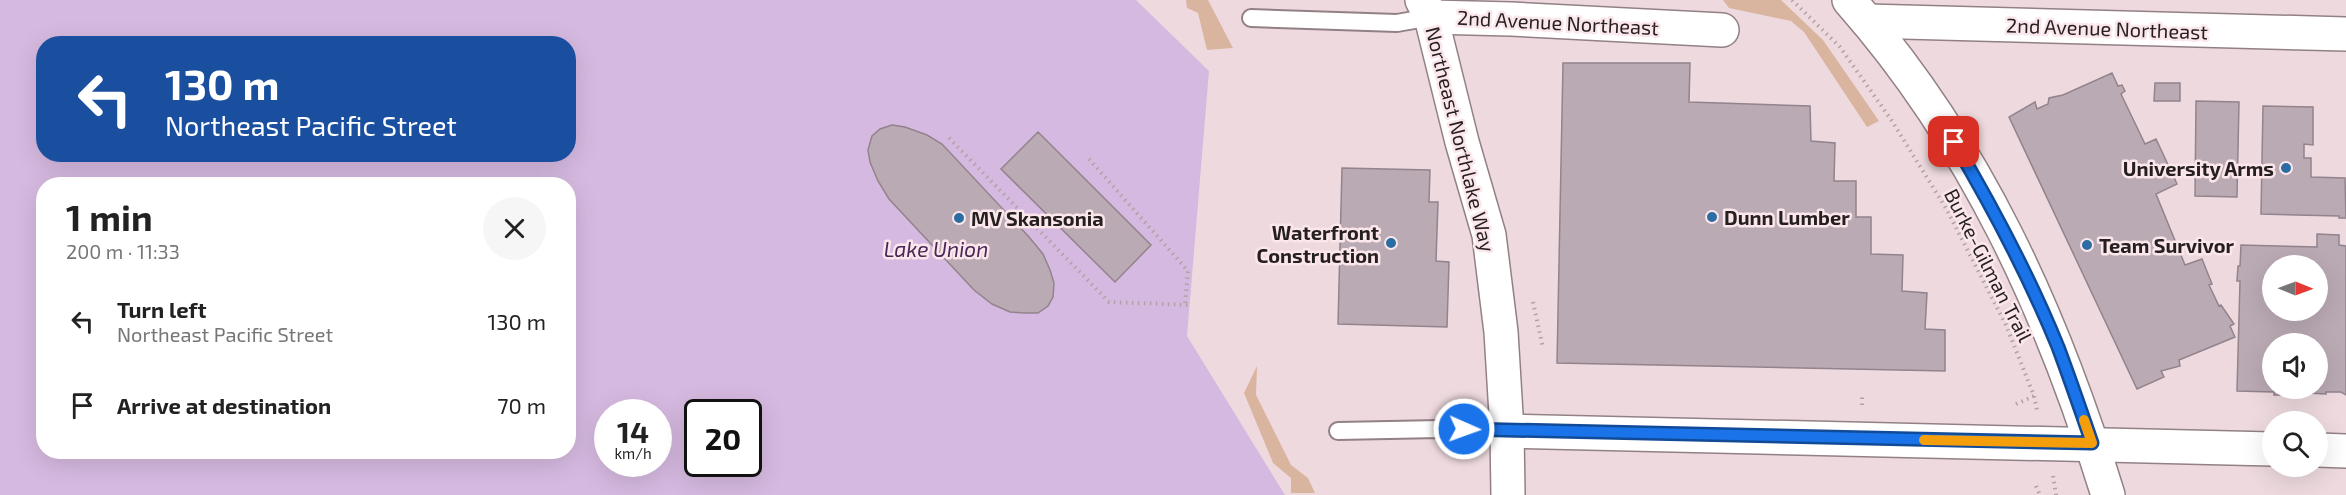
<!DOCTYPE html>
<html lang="en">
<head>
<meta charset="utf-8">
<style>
	body { margin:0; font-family:"Exo 2",sans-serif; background:#f6f6f6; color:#222; height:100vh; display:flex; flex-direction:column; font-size:22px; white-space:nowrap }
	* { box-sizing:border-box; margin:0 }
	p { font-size:20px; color:#767676 }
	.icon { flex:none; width:33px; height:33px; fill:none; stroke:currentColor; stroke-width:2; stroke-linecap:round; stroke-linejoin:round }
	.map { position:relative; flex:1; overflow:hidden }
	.details { position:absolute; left:36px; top:177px; width:540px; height:282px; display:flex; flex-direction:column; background:#fff; border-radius:24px; box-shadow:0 6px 24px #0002 }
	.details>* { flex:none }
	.top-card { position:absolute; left:36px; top:36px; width:540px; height:126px; border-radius:24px; box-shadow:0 6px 24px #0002; background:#1a4fa0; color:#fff; overflow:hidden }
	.needle { width:39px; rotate:91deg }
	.controls { position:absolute; left:2262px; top:255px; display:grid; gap:12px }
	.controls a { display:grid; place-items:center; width:66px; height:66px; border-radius:50%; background:#fff; box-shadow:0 6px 24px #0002; font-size:30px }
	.speed { position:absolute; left:594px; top:399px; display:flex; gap:12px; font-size:30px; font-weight:700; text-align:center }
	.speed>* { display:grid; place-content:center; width:78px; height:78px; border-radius:50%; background:#fff; box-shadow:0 6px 24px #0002; line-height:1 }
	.speed small { font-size:15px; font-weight:400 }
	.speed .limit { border:3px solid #111; border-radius:9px; background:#fff; color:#111 }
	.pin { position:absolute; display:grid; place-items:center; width:51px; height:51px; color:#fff; margin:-26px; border-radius:12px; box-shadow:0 3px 9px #0006 }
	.me { position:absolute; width:66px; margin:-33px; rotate:92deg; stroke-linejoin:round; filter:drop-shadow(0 0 4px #0008) }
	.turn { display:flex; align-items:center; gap:21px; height:126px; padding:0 30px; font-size:27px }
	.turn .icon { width:78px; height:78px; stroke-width:2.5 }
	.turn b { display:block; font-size:42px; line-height:51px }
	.round { display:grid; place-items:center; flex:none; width:63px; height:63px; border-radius:32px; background:#f6f6f6 }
	.head { display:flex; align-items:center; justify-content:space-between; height:102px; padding:0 30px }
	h1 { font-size:36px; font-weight:700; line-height:45px }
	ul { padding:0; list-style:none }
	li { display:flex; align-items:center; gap:18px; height:84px; padding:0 30px }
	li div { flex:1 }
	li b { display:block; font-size:22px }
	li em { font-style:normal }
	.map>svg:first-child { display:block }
	.green { fill:#d9b49f }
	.water { fill:#d6b9e0; fill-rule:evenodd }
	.building { fill:#baaab4; stroke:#92838c; stroke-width:1.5; fill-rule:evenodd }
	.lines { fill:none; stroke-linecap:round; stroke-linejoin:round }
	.lane-casing { stroke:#928084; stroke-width:20 }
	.street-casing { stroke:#928084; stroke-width:36 }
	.secondary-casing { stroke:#928084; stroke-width:36 }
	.path { stroke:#b2a1a5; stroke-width:4; stroke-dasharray:1.5 4.5; stroke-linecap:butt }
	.lane { stroke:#fff; stroke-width:16 }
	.street { stroke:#fff; stroke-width:33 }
	.secondary { stroke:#fff; stroke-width:33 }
	.route-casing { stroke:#114b97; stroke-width:15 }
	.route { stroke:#1a73e8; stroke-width:10 }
	.slow { stroke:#f59e0b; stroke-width:10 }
	.poi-dot { fill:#2b6ca2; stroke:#fbe7eb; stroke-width:2 }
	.labels { text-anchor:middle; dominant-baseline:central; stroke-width:5; stroke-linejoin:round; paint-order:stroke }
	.street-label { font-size:20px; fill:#261f20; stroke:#fbe7eb }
	.poi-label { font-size:20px; font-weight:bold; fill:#261f20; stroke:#fbe7eb; text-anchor:start }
	.water-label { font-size:21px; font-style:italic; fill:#4b2657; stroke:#fbe7eb }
</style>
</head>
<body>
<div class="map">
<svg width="2346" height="495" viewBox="0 0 2346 495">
	<rect width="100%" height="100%" fill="#eedade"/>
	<path class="green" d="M1186,0H1208L1233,48L1207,50L1198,13L1187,8Z
		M1723,0H1781L1823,40L1879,121L1867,127L1804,32L1791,21L1729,8Z
		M1257,366L1256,395L1291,465L1308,478L1315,493H1291V478L1273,463L1244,393Z"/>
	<path class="water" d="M0,0H1136L1209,71L1187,336L1285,495H0ZM44,44H568V154H44ZM44,184H568V452H44ZM608,412H658V464H608ZM698,412H748V464H698Z"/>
	<path class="building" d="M1563,63H1690L1689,102L1810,106L1811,141L1835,143L1834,181H1856V217H1871V254L1903,255L1902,291L1927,293L1925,329L1945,330V371L1557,363Z
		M2112,73L2118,86L2122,85L2125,91L2121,94L2145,144L2156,139L2177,184L2156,194L2185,265L2202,259L2212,284L2209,285L2219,306L2221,305L2234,324L2230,326L2235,337L2179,360L2180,366L2161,371L2164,377L2137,389L2009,117L2035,102L2037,109L2048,104L2049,98L2063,95Z
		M2155,83H2180V101H2154Z
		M2196,101L2239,102L2237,197L2195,196Z
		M2263,106L2313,107V145L2304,144V158H2311V177L2345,178L2346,218H2339V216L2261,214Z
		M892,125L905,127L927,135L942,144L1029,237L1043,254L1050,270L1054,283L1053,297L1048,306L1038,313H1025L1010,312L992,304L974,290L889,199L878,181L870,162L868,150L872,136L880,129Z
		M1038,132L1151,245L1115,282L1001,169Z
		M1342,168L1430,170L1429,202H1438L1436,261L1449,262L1447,327L1338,324Z
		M2317,234L2339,235V245L2346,246V395L2341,392H2326V394L2285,392V395H2274V392L2237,391L2240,281H2237L2238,266H2240L2241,245L2317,247ZM2272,266H2318V310H2272ZM2272,344H2318V388H2272Z"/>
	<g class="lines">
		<defs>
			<path id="lane" d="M1251,18L1397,23L1431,17
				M1338,431L1440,429L1507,431"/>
			<path id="street" d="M1431,17L1511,19L1722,30
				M1867,21L2346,34
				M1507,431L2272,449
				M2318,450L2346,451"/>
			<path id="secondary" d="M1422,0L1431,17L1462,142L1489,235L1501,332L1507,431L1508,495
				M1849,0C1976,144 2052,313 2108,495"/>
		</defs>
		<use href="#lane" class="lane-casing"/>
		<use href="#street" class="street-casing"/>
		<use href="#secondary" class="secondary-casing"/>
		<path class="path" d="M1792,0L1840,47L1892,121L1947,210L2006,325L2034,396L2037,410
			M949,138L1109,302L1189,305
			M1089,159L1188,271L1185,305
			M1533,302L1543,348
			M2016,404L2034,396
			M1862,405V397
			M2053,476L2056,495
			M2036,486L2040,495"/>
		<use href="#lane" class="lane"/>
		<use href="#street" class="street"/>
		<use href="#secondary" class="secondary"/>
	</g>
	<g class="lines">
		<defs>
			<path id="route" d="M1464,429L2092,443C2081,411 2070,379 2058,347C2029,276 1993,208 1954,142"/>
		</defs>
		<use href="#route" class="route-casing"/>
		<use href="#route" class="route"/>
		<path class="slow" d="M1924,440L2092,443L2084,420"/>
	</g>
	<g class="poi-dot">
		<circle cx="2286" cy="168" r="6"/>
		<circle cx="1712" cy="217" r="6"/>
		<circle cx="959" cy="218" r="6"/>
		<circle cx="1391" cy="243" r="6"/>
		<circle cx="2087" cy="245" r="6"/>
	</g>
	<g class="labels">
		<g class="street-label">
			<text transform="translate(1558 22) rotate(3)">2nd Avenue Northeast</text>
			<text transform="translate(2107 28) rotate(2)">2nd Avenue Northeast</text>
			<text transform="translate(1461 139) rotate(76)">Northeast Northlake Way</text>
			<text transform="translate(1989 265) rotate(63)">Burke-Gilman Trail</text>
		</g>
		<g class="poi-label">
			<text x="2274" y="168" text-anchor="end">University Arms</text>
			<text x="1724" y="217">Dunn Lumber</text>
			<text x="971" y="218">MV Skansonia</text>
			<text x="1379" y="232" text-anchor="end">Waterfront<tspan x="1379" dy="23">Construction</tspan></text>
			<text x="2099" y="245">Team Survivor</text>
		</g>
		<g class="water-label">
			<text x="936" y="248">Lake Union</text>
		</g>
	</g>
</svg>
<div class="controls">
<a><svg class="needle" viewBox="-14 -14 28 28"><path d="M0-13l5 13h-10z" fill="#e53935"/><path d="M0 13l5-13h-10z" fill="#767676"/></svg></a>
<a><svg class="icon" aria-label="sound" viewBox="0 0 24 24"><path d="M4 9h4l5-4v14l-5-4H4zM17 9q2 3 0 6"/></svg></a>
<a><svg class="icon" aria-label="search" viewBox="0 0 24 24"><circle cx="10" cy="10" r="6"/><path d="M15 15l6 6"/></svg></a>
</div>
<div class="speed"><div>14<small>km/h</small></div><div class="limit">20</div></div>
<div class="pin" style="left:1954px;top:142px;background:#d93025"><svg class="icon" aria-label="arrive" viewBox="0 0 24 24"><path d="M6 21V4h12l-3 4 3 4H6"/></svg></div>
<svg class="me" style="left:1464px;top:429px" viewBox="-20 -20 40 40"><circle r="17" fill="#1a73e8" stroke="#fff" stroke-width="3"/><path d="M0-11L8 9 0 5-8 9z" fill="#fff"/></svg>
<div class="top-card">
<div class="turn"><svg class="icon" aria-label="left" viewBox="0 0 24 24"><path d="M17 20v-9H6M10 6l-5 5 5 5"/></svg><div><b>130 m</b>Northeast Pacific Street</div></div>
</div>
<section class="details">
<div class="head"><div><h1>1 min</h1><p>200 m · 11:33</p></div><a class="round"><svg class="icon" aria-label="close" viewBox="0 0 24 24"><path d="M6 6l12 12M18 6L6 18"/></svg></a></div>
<ul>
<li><svg class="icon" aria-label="left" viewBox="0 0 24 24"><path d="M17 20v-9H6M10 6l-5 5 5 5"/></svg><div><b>Turn left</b><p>Northeast Pacific Street</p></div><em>130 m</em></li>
<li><svg class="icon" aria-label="arrive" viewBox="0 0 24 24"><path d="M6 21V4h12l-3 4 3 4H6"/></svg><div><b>Arrive at destination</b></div><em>70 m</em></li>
</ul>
</section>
</div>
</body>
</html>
